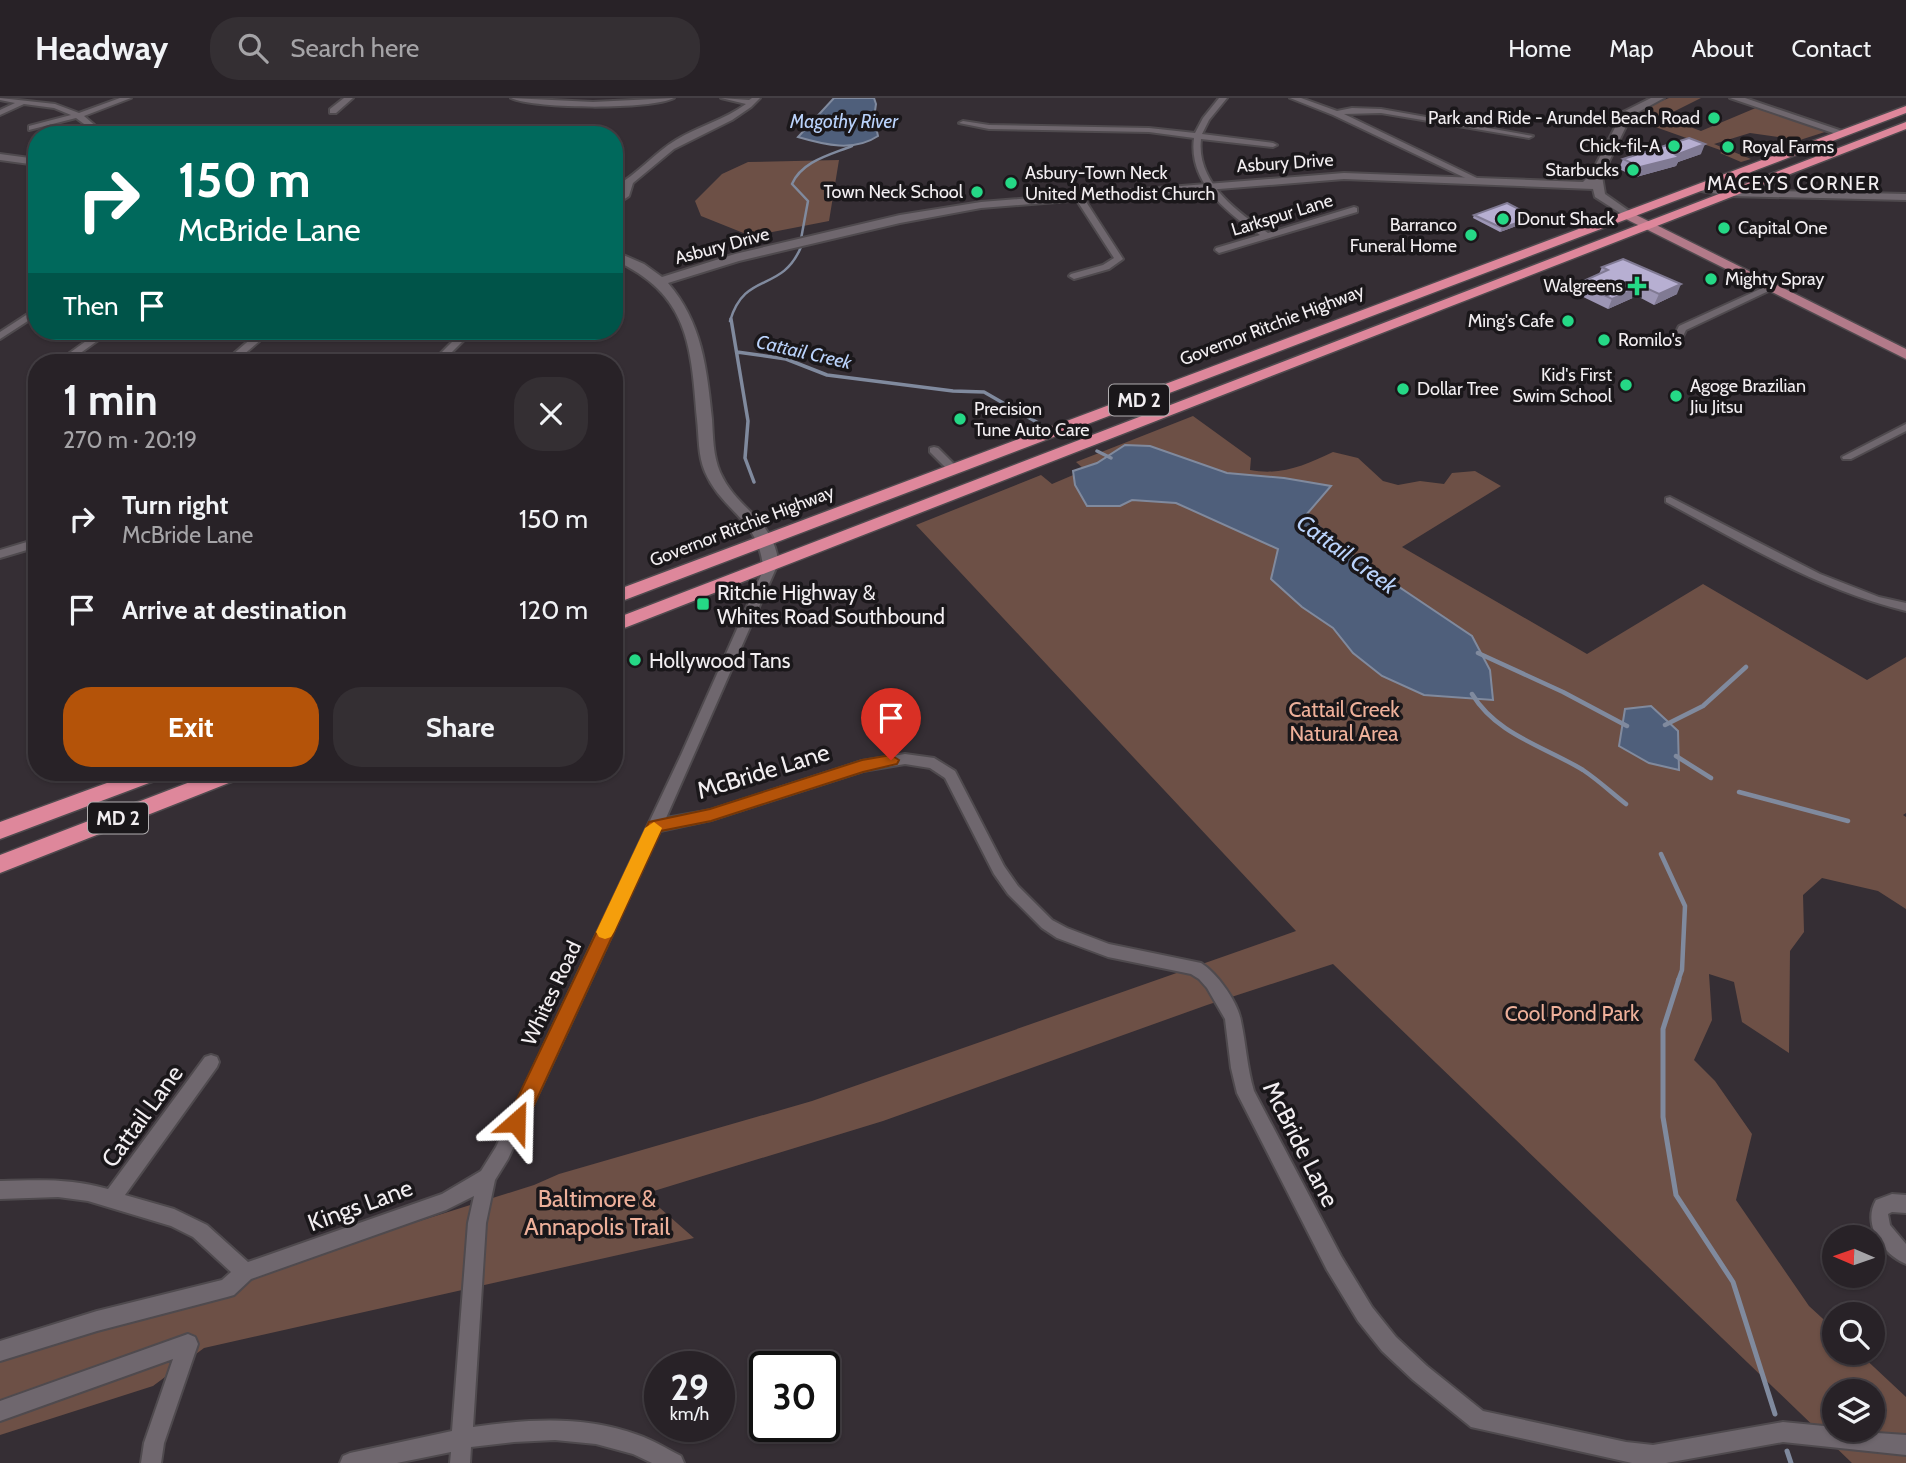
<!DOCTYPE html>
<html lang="en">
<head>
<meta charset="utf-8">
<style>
	body { margin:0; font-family:Cabin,sans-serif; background:#342f33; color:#f1f3f6; height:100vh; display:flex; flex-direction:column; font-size:26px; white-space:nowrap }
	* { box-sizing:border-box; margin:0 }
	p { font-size:23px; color:#a5a4a7 }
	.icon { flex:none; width:38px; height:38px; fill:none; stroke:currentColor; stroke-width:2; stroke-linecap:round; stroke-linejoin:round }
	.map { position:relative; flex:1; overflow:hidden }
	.sheet { position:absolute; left:28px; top:256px; width:595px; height:427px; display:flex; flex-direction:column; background:#282227; border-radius:28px; box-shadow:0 2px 5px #0004,0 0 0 2px #443f44 }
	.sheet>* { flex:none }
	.hud { position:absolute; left:28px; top:28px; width:595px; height:214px; border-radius:28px; box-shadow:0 2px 5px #0004,0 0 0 2px #443f44; background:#00695c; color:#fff; overflow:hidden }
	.needle { width:46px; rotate:272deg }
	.fabs { position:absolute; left:1822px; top:1127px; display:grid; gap:14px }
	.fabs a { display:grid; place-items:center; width:63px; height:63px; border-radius:50%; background:#282227; box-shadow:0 2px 5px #0004,0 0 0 2px #443f44; font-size:35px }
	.speed { position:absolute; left:644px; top:1253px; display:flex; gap:14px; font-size:35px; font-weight:700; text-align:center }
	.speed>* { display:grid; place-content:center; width:91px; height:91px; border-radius:50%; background:#282227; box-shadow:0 2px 5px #0004,0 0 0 2px #443f44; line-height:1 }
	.speed small { font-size:18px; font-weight:400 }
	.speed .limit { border:4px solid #111; border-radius:10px; background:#fff; color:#111 }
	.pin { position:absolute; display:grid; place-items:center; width:60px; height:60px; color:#fff; margin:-72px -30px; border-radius:50% 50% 50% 0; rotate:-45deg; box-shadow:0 0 7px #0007 }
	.pin .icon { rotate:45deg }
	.me { position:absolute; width:77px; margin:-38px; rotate:25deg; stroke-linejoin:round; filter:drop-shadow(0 0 5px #0008) }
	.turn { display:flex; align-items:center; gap:24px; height:147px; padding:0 35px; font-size:32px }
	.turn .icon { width:91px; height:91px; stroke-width:2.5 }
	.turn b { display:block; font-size:49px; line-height:60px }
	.then { display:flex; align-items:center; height:66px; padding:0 35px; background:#0003; gap:14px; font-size:26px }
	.round { display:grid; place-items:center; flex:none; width:74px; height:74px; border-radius:28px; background:#342f33 }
	.summary { display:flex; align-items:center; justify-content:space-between; height:119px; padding:0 35px }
	h1 { font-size:42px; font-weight:700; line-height:52px }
	.cta { display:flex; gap:14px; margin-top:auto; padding:14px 35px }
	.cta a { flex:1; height:80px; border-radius:28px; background:#b45309; color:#fff; font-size:28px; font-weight:700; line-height:80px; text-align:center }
	.cta a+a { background:#342f33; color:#f1f3f6 }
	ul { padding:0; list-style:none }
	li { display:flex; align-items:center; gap:21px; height:91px; padding:0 35px }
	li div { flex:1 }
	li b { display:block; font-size:26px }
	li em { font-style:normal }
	header { display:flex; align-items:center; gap:42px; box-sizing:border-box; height:98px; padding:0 35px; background:#282227; border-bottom:2px solid #443f44 }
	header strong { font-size:33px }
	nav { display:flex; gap:38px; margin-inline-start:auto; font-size:24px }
	.search { width:490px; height:63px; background:#342f33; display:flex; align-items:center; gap:18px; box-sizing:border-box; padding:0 24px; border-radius:28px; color:#a5a4a7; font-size:26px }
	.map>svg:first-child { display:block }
	.green { fill:#6d5046; fill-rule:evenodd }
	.water { fill:#4f5f7b; stroke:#808a9e; stroke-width:2 }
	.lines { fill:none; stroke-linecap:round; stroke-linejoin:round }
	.stream-far3 { stroke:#808a9e; stroke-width:2.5 }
	.stream-far2 { stroke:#808a9e; stroke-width:3.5 }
	.stream-far1 { stroke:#808a9e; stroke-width:4.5 }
	.stream { stroke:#808a9e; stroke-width:5 }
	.street-casing { stroke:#4f4a4e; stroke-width:4 }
	.secondary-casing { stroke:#4f4a4e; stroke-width:4 }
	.primary-casing { stroke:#4f4a4e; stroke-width:3 }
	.highway-casing { stroke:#4f4a4e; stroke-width:3 }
	.street { fill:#6f676e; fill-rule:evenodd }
	.secondary { fill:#6f676e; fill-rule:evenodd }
	.primary { fill:#b27a89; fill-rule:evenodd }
	.highway { fill:#de879b; fill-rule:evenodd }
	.wall { fill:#9d96b5 }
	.shaded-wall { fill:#807a93 }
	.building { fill:#b7afd2; stroke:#807a93; stroke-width:2 }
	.route { fill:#b45309; stroke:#753606; stroke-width:2 }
	.slow { fill:#f59e0b }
	.poi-dot { fill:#25d886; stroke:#1a171a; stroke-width:2.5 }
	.labels { text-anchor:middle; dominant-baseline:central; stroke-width:7; stroke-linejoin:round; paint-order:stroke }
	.far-poi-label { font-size:18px; fill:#f2eef1; stroke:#1a171a; text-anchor:start }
	.far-street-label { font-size:18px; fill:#f2eef1; stroke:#1a171a }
	.far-water-label { font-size:19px; font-style:italic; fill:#bad3fc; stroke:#1a171a }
	.far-neighbourhood-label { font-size:19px; letter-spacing:2px; fill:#f2eef1; stroke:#1a171a }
	.shield { fill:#1a171a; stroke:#b1aeb0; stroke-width:2 }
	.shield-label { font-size:19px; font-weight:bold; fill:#f2eef1 }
	.poi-label { font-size:21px; fill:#f2eef1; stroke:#1a171a; text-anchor:start }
	.park-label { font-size:21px; fill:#eeb09a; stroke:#1a171a }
	.street-label { font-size:21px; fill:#f2eef1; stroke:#1a171a }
	.water-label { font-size:23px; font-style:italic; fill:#bad3fc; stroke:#1a171a }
	.near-street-label { font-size:24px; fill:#f2eef1; stroke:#1a171a }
	.near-park-label { font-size:24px; fill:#eeb09a; stroke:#1a171a }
</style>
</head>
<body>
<header>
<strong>Headway</strong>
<div class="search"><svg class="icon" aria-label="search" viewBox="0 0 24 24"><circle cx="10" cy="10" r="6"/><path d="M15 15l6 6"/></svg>Search here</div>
<nav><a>Home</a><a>Map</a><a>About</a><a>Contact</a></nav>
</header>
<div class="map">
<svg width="1906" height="1365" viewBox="0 0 1906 1365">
	<rect width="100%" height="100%" fill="#352e34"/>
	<path class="green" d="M1669,0H1701L1663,19L1701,33L1758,9L1828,33L1800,42L1750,35L1714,46L1751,61L1741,64L1720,55L1723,53L1630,20V15Z
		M839,62L829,123L751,138L701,118L695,103L722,76L748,64Z
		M1193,318L1251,360L1250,372C1282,378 1305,367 1333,354L1358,360L1383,383L1398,387L1420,383L1444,386L1452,375L1475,373L1501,388L1402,449L1587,556L1703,486L1867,582L1906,559V715L1903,717L1906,719V811L1878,793L1822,780L1803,797L1804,834L1790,853L1789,955L1742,924L1734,884L1709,876L1712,922L1694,962L1715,983L1752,1036L1736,1102L1809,1208L1834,1231V1255H1859L1906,1299V1365H1852L1333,866L1207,907L883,1023L644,1096L694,1140L204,1250L153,1288L0,1337V1255L534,1087L559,1076L812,1003L1296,833L916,427L1041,377L1052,386L1085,372L1076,364ZM1834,1293H1872V1332H1834Z"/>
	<path class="water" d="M834,0H874L876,6L874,20L878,38C854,54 825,47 798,39Z
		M1125,347L1150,348L1227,375L1284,380L1331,388L1306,417L1353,458L1472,538L1490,572L1493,602L1424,597L1382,578L1353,555L1333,530L1302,509L1271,481L1278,451L1176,405L1132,402L1120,408H1087L1075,387L1073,373L1097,365Z
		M1651,608L1678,633L1679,672L1649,665L1619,648L1625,611Z"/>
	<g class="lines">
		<path class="stream-far3" d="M801,141L808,103L792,86C802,63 830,57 852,48
			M730,223C745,172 781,196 801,149"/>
		<path class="stream-far2" d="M731,221L748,323L745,360L754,384
			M737,254L786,261L827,277L953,293L984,294L1040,326
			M1097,353L1111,360"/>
		<path class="stream-far1" d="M1478,555L1563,594L1627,628
			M1472,596C1497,637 1544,648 1583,672C1598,682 1612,695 1626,706
			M1665,627L1703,608L1746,569
			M1676,658L1711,680
			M1739,694L1848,723
			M1661,756L1685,808L1682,872L1678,883"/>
		<path class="stream" d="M1679,881L1663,931V1019L1676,1097L1733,1184L1775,1316
			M1787,1353L1791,1365"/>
		<defs>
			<path id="street" d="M0,0L55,6L79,15L120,0H131L84,18L106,37H99L76,20L29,32V28L71,17L54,10L24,6L0,17V12L15,5L0,2Z
				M344,0H353L336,15H330V11Z
				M511,0L593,4L674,0C651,12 534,11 511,0Z
				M721,0L749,2L752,0H760L751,9L732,22L674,51L633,85L629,98L614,108V102L624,91L614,95V89C637,77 654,55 676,42C699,28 724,22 746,6Z
				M1219,0H1227L1209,22L1202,36L1273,45L1277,47L1273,49L1201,41C1196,84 1236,113 1268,135L1354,109L1357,110V114L1219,155L1215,152L1216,150L1260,137C1227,115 1188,84 1194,40L1149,34L989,31L959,25L963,23L989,27L1149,30L1195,35L1203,20Z
				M1290,0H1301L1337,13L1352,10L1381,11L1533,38L1529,40L1381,15L1344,16L1481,82V86H1478L1333,17Z
				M1075,96H1081L1123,161L1109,171L1074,181L1069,178L1071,176L1103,167L1114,160L1074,98Z
				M1769,187L1777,189L1686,232L1681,242L1673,240L1679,228Z
				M37,210V217L0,241V234Z
				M100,233H111L68,264H57Z
				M260,233H271L235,264H224Z
				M463,233H473L442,264H432Z
				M1906,326V333L1851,361H1843L1842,359Z
				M934,349L938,350L958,370V374H950L930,354V350Z
				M1670,399L1820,476L1879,499L1906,505V513C1819,492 1744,446 1666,404V400Z
				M37,441V449L0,460V452Z
				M771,464L777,468L666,720L711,712L862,663L905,656L934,660L955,673L1004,768L1018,788L1052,822L1067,830L1109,846L1201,865C1217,875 1238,904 1241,923C1246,946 1247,970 1254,993L1341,1158L1372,1209L1396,1239L1427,1268L1483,1313L1626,1344L1653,1347L1783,1324L1834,1329V1332L1906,1337V1357L1783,1344L1666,1365H1632L1471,1329L1413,1282L1382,1253L1358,1223L1327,1172L1237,995L1231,970L1225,921L1207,890L1199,881L1191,876L1108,859L1057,840L1042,830L1008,796L994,776L945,680L930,670L905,666L863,673L711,722L660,733L508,1061L495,1082L486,1125L473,1329C528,1321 584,1317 638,1337C653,1342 667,1351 681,1358L684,1365H652L633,1356L596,1346L555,1342L514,1344L471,1349L470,1365H450L451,1354L397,1365H340L343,1358L350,1355L452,1333L468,1125L474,1098L446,1112L251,1181L234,1197L227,1199L97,1233L0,1263V1243L97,1213L222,1182L231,1174L193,1139L171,1128L88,1103L58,1099L0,1101V1083C37,1082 71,1080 108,1091L205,959L211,957L217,959L219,964L217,969L125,1097L174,1111L207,1127L248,1164L442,1096L481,1073L496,1049L681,657L765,468Z
				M1892,1096L1906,1097V1115L1892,1114L1888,1116L1890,1127L1906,1146V1166C1882,1156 1862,1126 1876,1102Z
				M188,1236L195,1239L198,1246L164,1345L161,1365H141L144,1345L173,1261L0,1323V1303Z"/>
			<path id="secondary" d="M1651,0H1664L1631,18L1602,78L1605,96L1632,115L1634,117L1628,120L1595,99L1593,91L1344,81L981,110L900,125L739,163L668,185C702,224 707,271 712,321C713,338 713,358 720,374C737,413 774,419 779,468L771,473L763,468C758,421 722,413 705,374C698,358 699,339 697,321C691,247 689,196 614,162V153L644,166L662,179L735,156L900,117L981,104L1344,75L1583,84L1591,76L1623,14Z
				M1730,0H1745L1848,35L1839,37Z
				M0,56L37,61V67L0,62Z
				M1700,87L1729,92L1906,96V102L1729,98L1696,92V88Z"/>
			<path id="primary" d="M1628,113L1906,251V261L1624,120L1622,117Z"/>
			<path id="highway" d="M1906,8V15L614,506V493Z
				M1906,24V31L614,534V521Z
				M137,674H168L165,679L0,741V724Z
				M216,674H247L244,679L0,775V757Z"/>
		</defs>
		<use href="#street" class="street-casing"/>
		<use href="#secondary" class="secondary-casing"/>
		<use href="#primary" class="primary-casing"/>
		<use href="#highway" class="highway-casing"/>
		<use href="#street" class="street"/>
		<use href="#secondary" class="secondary"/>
		<use href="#primary" class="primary"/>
		<use href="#highway" class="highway"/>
	</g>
	<path class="wall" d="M1701,56L1678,64L1676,68L1636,79L1619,71L1623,61Z
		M1474,117L1534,119L1533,122L1500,134L1473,120Z
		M1602,169L1677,196L1654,207L1637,198L1608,211L1575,195L1579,185L1599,176Z"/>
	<path class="shaded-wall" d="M1705,46L1701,56L1678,64L1676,68L1636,79L1640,69Z
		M1534,119L1533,122L1500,134L1502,130Z
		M1681,186L1677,196L1654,207L1659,196Z
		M1642,188L1637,198L1608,211L1612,201Z"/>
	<path class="building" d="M1689,40L1705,46L1676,57L1680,59L1640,69L1623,61Z
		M1507,105L1534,119L1502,130L1474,117Z
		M1623,161L1681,186L1659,196L1642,188L1612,201L1579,185L1608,172L1602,169Z"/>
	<path class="route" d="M891,657L899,662L897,666L863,674L711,723L661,733L523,1031L516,1033L509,1031L506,1024L509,1018L649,724L710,711L862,662Z"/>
	<path class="slow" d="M654,724L662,730L614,834L611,839L605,841L599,839L596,834L645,730Z"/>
	<g class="poi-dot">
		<circle cx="1714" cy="20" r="7"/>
		<circle cx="1674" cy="48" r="7"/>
		<circle cx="1728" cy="49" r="7"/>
		<circle cx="1633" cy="72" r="7"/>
		<circle cx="1011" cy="85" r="7"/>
		<circle cx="977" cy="94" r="7"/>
		<circle cx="1503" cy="121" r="7"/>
		<circle cx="1724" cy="130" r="7"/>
		<circle cx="1471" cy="137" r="7"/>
		<circle cx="1711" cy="181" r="7"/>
		<path d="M1633.5 177.5h7v7h7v7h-7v7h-7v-7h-7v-7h7z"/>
		<circle cx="1568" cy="223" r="7"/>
		<circle cx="1604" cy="242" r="7"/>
		<circle cx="1626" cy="287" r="7"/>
		<circle cx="1403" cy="291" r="7"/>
		<circle cx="1676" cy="298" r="7"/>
		<circle cx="960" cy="321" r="7"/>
		<rect x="696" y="499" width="14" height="14" rx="3.5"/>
		<circle cx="635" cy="562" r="7"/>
	</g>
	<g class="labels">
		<g class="far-poi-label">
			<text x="1700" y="20" text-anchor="end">Park and Ride - Arundel Beach Road</text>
			<text x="1660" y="48" text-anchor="end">Chick-fil-A</text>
			<text x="1742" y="49">Royal Farms</text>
			<text x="1619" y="72" text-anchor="end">Starbucks</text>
			<text x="1025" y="75">Asbury-Town Neck<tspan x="1025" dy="21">United Methodist Church</tspan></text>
			<text x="963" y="94" text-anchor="end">Town Neck School</text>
			<text x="1517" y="121">Donut Shack</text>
			<text x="1457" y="127" text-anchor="end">Barranco<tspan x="1457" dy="21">Funeral Home</tspan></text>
			<text x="1738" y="130">Capital One</text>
			<text x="1725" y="181">Mighty Spray</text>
			<text x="1623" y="188" text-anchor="end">Walgreens</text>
			<text x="1554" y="223" text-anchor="end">Ming's Cafe</text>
			<text x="1618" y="242">Romilo's</text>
			<text x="1612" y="277" text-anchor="end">Kid's First<tspan x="1612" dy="21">Swim School</tspan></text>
			<text x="1690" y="288">Agoge Brazilian<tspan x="1690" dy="21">Jiu Jitsu</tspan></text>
			<text x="1417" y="291">Dollar Tree</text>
			<text x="974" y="311">Precision<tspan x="974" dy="21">Tune Auto Care</tspan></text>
		</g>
		<g class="far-street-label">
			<text transform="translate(1285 65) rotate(-4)">Asbury Drive</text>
			<text transform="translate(1282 117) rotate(-17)">Larkspur Lane</text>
			<text transform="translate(722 148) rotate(-15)">Asbury Drive</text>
			<text transform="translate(1272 227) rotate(-21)">Governor Ritchie Highway</text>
			<text transform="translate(742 428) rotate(-21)">Governor Ritchie Highway</text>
		</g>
		<g class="far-water-label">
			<text x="844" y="23">Magothy River</text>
			<text transform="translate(804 254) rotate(13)">Cattail Creek</text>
		</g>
		<g class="far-neighbourhood-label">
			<text x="1794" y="85">MACEYS CORNER</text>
		</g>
		<g class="shield">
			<rect x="1109" y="286.5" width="60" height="31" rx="5"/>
			<rect x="88" y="704.5" width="60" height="31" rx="5"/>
		</g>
		<g class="shield-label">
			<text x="1139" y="302">MD 2</text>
			<text x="118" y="720">MD 2</text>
		</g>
		<g class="poi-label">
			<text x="717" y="494">Ritchie Highway &amp;<tspan x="717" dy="24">Whites Road Southbound</tspan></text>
			<text x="649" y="562">Hollywood Tans</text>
		</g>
		<g class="park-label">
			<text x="1344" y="611">Cattail Creek<tspan x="1344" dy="24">Natural Area</tspan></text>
			<text x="1572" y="915">Cool Pond Park</text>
		</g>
		<g class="street-label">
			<text transform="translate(551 895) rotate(-65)">Whites Road</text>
		</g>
		<g class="water-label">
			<text transform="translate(1347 456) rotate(36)">Cattail Creek</text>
		</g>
		<g class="near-street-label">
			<text transform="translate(763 673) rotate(-17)">McBride Lane</text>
			<text transform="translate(142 1018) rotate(-54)">Cattail Lane</text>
			<text transform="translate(1301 1046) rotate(63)">McBride Lane</text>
			<text transform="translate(360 1107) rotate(-20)">Kings Lane</text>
		</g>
		<g class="near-park-label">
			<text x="597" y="1100">Baltimore &amp;<tspan x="597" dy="28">Annapolis Trail</tspan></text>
		</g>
	</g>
</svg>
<div class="fabs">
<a><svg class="needle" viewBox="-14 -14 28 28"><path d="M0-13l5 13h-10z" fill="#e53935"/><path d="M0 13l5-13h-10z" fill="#a5a4a7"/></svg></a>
<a><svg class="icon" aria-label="search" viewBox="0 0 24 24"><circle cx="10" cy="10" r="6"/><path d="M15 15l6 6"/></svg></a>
<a><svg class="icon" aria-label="layers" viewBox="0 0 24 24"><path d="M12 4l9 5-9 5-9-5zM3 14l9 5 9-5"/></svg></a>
</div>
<div class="speed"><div>29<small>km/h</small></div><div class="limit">30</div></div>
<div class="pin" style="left:891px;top:662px;background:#d93025"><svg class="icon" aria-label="arrive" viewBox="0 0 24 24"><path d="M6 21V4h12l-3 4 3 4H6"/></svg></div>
<svg class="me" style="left:516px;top:1024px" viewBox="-20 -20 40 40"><path d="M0-17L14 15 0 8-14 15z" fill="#b45309" stroke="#fff" stroke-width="4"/></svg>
<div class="hud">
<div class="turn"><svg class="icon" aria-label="right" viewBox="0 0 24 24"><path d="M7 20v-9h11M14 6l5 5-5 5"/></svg><div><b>150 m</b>McBride Lane</div></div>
<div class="then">Then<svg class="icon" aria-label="arrive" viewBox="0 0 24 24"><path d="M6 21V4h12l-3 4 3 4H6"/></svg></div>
</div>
<section class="sheet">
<div class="summary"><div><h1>1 min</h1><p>270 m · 20:19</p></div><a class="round"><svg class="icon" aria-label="close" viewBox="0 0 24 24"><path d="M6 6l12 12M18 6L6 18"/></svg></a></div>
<ul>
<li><svg class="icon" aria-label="right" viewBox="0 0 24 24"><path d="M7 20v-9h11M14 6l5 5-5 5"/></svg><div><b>Turn right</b><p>McBride Lane</p></div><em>150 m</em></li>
<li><svg class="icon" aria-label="arrive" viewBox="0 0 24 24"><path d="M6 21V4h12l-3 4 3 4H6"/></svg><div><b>Arrive at destination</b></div><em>120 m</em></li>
</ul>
<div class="cta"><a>Exit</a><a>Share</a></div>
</section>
</div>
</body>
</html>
